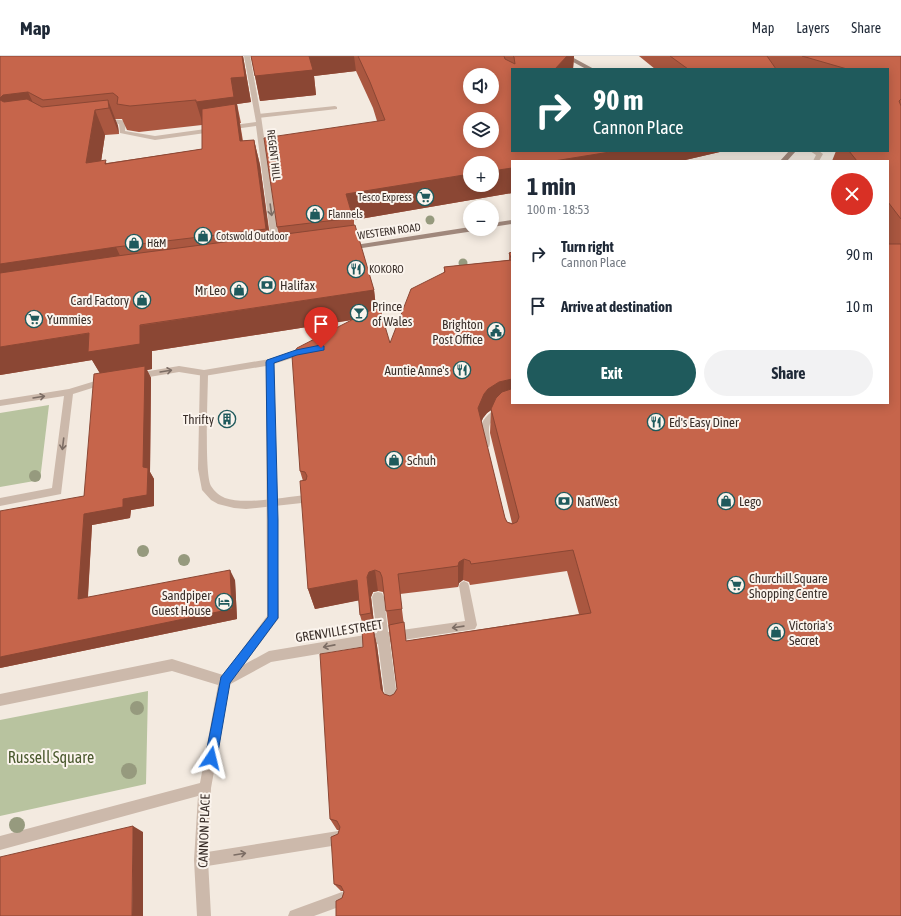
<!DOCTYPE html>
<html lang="en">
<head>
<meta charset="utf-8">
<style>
	body { margin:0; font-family:"Asap Condensed",sans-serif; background:#f2f2f3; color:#1f2937; height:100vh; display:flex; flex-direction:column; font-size:15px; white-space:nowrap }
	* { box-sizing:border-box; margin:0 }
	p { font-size:13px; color:#747a83 }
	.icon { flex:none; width:22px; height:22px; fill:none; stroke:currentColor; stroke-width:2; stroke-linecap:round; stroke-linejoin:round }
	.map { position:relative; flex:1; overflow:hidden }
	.side { position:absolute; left:511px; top:104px; width:378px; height:244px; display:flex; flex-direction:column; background:#fff; border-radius:0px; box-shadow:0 2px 10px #0003 }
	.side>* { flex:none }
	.guide { position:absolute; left:511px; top:12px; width:378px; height:84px; border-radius:0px; box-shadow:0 2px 10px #0003; background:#1f5a5c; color:#fff; overflow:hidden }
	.controls { position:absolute; left:463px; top:12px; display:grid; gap:8px }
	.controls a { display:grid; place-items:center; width:36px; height:36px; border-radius:50%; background:#fff; box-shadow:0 2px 10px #0003; font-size:20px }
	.pin { position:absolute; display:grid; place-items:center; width:34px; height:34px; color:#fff; margin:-41px -17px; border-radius:50% 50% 50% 0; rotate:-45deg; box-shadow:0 0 4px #0007 }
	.pin .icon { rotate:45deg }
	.me { position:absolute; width:44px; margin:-22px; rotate:10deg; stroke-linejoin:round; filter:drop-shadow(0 0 3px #0008) }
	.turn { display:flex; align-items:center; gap:14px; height:84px; padding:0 16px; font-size:18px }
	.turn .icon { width:52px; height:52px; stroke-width:2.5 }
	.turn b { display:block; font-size:28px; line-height:34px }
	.round { display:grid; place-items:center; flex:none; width:42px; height:42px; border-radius:21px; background:#f2f2f3 }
	.summary { display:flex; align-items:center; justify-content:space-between; height:68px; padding:0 16px }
	h1 { font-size:24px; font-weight:700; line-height:30px }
	.cta { display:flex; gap:8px; margin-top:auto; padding:8px 16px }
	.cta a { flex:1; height:46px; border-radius:24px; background:#1f5a5c; color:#fff; font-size:16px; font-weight:700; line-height:46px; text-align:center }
	.cta a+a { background:#f2f2f3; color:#1f2937 }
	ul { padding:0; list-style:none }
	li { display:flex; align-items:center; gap:12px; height:52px; padding:0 16px }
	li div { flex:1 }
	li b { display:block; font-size:15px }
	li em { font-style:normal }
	header { display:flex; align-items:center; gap:24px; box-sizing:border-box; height:56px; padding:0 20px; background:#fff; border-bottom:1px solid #e0e1e3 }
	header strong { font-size:19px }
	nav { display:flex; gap:22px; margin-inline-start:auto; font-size:14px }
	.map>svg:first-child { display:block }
	.green { fill:#b8c39f }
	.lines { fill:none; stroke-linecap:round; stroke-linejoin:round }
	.lane { fill:#ccb9ab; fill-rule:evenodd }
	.street { fill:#ccb9ab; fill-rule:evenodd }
	.secondary { fill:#a0887c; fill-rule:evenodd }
	.tree { fill:#969a7e }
	.wall { fill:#aa5740; fill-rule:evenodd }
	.shaded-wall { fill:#8b4734 }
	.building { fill:#c6654b; stroke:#8b4734; fill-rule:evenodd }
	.oneway { stroke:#7c6d64 }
	.route { fill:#1a73e8; stroke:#114b97 }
	.labels { text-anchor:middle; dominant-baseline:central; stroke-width:4; stroke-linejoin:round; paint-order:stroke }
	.far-street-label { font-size:11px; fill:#3a2f2a; stroke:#fbf4ed }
	.far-poi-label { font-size:11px; fill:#3a2f2a; stroke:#fbf4ed; text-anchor:start }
	.poi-label { font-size:13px; fill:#3a2f2a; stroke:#fbf4ed; text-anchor:start }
	.street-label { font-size:13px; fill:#3a2f2a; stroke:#fbf4ed }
	.near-park-label { font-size:16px; fill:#4a592e; stroke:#fbf4ed }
</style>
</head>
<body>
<header>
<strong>Map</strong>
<nav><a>Map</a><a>Layers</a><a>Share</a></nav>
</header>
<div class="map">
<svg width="901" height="860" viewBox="0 0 901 860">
	<rect width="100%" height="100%" fill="#f3eae0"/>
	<path class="green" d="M49,349L40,424L0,431V357Z
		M148,635L146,728L0,760V664Z"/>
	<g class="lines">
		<path class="lane" d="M335,50L337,51V53L258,62L255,60L258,58Z
			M204,314L208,317C208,336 204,417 211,430C214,435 220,440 225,442C245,449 285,441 307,439L311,440L312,443L311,446L246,453L234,452L218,448L211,444L202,434L198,413L200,317Z
			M501,351L506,355C502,360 494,361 490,368C487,375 492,384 489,391H483C474,373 484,357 501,351Z
			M464,525L468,527L469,530L477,569L475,573L390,586L398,649L396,653L392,655L388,653L386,649L378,588L271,606L225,631L221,629L219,625L221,621L269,595L377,577L372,541L374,537L378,536L382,537L384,541L388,576L465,565L459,530L460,527Z
			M338,775L343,777L345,782L343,787L338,789L201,811L196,809L194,804L196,799L201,797Z
			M342,836L347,838L349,843L347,848L314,860H288L290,855Z"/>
		<path class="street" d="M244,0H250L261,60L280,192L276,194L272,192L256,70L155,84L120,77L119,68L104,70L101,68C106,64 121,62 126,66L125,75L155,80L256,66Z
			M810,95H819L823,98L819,105H813L816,99Z
			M305,292L308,293L309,295L308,297L274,308L279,562L230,627L211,732L208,804L211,860H197L194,804L198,740L0,794V780L200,727L218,629L172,615L0,650V638L172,603L223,619L267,560L266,310L204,320L179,316L137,323L133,320L137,317L179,310L204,314L270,303Z
			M105,322L108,323L110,325L108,327L73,338L61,438L0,450V442L52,432L64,340L0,350V344L69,333Z"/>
		<path class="secondary" d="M562,0H570L594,13H586Z
			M789,95H796L787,105H780Z
			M512,164V168L492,171V167Z
			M470,171V173H475L474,175L349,194L345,192L349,190Z"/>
	</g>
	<g class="tree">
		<circle cx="430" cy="164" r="4.5"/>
		<circle cx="463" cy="207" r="4.5"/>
		<circle cx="35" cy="420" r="6"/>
		<circle cx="143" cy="495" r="6"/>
		<circle cx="184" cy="504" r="6"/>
		<circle cx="137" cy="652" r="7"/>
		<circle cx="129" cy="715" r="8"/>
		<circle cx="17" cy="769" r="8"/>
	</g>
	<path class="wall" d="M0,0H243L251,46L237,48L241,67H240L243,85L254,84L260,109L270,180L279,179L277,171L377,65L373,52L356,15L314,20L316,39L260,45L251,0H574L573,13H512V95H724L681,105H512V137L354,164V169L374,234L376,251L390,287L444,216V211L509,204V197L512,196V347H888V105H832L836,95H888V13H655L639,0H901V860L342,842L344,835H341L334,828L338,778L339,774H337L330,763L363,591L364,573L360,559L359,544L315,553L308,533L303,425L300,415L352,264L152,295V313L147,314L151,322L150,416L154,423V450L131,454L130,462L92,469L88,541L235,524L237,563L0,612L84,440L100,317L92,304L0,319ZM115,63H122L127,74L139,76L202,69V93L107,107L101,105L105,79L119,78L118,70ZM491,354L490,377L512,467L507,466L505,462L481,366L483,362L487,357ZM567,515L579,558L406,585L400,538L458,531L459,527L463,524L469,526L470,529ZM378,535L383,536L384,538L397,633L394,638L390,640L384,638L383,636L377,590L374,576H375L371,541L373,536Z"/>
	<path class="shaded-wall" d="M242,0H243L251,46L237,48L246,111L204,72L196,46L231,22Z
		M309,0H354L356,15L314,20L316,39L260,45L255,20Z
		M567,0H574L573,13H555Z
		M28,36L40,62L0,45V42L3,39Z
		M108,44L118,70L119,78L109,52Z
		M95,54L105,79L97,133L86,107Z
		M254,84L260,109L272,199L266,173Z
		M616,95H724L681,105H554Z
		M512,112V137L354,164L346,138L470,118V129H492V115Z
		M116,191L128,217L0,236V208Z
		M374,234L377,260L152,295V313L147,314L151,322L150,416L154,423V450L131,454L130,462L92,469L87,553L78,543L84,458L123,443L143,411L102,321L92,304L0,319V291Z
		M512,323V347L497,350L487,357L483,362L477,377L478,352L484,338L488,333L499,326Z
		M464,503L463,524L459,527L458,531V510L459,506Z
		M230,514L235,524L237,563L0,612V601Z
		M375,514L378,535L373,536L371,541L375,576L371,557L367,521L369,516Z
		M357,524L361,544L315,553L308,533Z
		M373,571L377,590L385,649L381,633Z
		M133,770L143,776V860H132Z"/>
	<path class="building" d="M0,0H242L245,21L231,22L234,41L196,46V44L130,50L117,48L118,41L113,37L43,44L28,36L3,39L0,42Z
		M251,0H309L313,14L255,20Z
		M358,0H504L505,3L515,8L514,1L513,0H567L555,13H512V95H616L554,105H512V112L492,115V107H470V118L346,138L353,162L277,171L264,82L385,64L370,26ZM470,19H492V41H470ZM470,63H492V85H470Z
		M670,0H767L776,13H688Z
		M802,0H901V43L899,45L901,50V163L888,146V105H857L849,95H888V13H847Z
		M27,43L42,51L108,44L109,52L95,54L86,107L106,104L105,108L202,93V53L235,48L240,85L254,84L266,173L116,191L0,208V44L4,46Z
		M355,169L374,234L140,269V288L88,296L89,277L0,291V217L117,200Z
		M888,188H901V860H336V845L342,842L344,836L341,830L334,828L331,781L338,778L340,771L337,765L330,763L320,598L363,591L362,573L373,571L381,633L384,638L390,640L394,638L397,633L389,569L404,566L406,585L591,557L573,494L471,508L470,505L464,503L459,506L458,510L398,518L402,553L386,555L382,521L380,516L375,514L369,516L367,521L371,557L360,559L357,524L308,533L300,425L306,424L307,420L305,416L300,415L292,300L297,292L379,250L390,287L411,233L445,216L444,211L512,204L509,197L512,196V323L499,326L488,333L484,338L478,352L505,462L507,466L512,468L517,466L519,461L491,353L496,342L502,336L511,333H512V347H888Z
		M145,310L143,411L148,412L147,439L123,443V451L84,458L78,543L230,514L232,553L0,601V455L84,440L94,318Z
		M133,770L132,860H0V801Z"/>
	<defs><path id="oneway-shaft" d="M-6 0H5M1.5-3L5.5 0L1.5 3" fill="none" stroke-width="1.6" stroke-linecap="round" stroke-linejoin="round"/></defs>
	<g class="oneway">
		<use href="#oneway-shaft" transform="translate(271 154) rotate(82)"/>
		<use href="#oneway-shaft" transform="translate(166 315) rotate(-9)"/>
		<use href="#oneway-shaft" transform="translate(39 341) rotate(-9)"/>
		<use href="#oneway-shaft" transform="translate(63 388) rotate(97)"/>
		<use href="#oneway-shaft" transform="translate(458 571) rotate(172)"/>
		<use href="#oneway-shaft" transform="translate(329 590) rotate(169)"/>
		<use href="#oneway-shaft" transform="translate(240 798) rotate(-9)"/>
	</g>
	<path class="route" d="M321,289L324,290V294L297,299L274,307L278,464V562L230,627L217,702L215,706L211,707L207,706L205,702L221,621L268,561V464L266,306L267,304L296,294Z"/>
	<defs>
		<symbol id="supermarket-ring" viewBox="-11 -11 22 22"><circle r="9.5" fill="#fbf4ed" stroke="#1f5a5c" stroke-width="1.5"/><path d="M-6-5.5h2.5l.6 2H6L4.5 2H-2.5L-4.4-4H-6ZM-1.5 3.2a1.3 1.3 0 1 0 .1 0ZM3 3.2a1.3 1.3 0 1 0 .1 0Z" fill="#1f5a5c"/></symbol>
		<symbol id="shop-ring" viewBox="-11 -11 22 22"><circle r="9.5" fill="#fbf4ed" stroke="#1f5a5c" stroke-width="1.5"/><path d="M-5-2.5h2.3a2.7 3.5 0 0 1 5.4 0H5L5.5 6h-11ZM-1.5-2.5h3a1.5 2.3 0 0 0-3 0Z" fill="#1f5a5c"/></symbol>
		<symbol id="restaurant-ring" viewBox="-11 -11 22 22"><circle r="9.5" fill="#fbf4ed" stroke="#1f5a5c" stroke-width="1.5"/><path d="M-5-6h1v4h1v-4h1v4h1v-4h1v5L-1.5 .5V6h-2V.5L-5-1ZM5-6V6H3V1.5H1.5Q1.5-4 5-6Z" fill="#1f5a5c"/></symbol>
		<symbol id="bank-ring" viewBox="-11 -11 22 22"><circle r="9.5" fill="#fbf4ed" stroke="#1f5a5c" stroke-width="1.5"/><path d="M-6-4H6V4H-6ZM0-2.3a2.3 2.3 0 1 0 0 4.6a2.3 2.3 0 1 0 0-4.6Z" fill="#1f5a5c"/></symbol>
		<symbol id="bar-ring" viewBox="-11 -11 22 22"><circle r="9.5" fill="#fbf4ed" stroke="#1f5a5c" stroke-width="1.5"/><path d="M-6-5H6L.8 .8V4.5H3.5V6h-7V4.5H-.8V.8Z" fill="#1f5a5c"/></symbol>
		<symbol id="civic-ring" viewBox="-11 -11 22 22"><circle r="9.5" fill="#fbf4ed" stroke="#1f5a5c" stroke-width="1.5"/><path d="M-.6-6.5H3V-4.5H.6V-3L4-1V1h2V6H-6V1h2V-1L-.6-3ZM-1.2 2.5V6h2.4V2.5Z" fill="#1f5a5c"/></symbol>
		<symbol id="building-ring" viewBox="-11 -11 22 22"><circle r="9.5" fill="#fbf4ed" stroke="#1f5a5c" stroke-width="1.5"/><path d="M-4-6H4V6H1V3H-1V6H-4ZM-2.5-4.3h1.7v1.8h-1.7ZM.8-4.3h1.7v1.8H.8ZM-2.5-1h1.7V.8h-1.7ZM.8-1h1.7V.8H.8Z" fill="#1f5a5c"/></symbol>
		<symbol id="hotel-ring" viewBox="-11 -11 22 22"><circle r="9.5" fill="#fbf4ed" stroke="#1f5a5c" stroke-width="1.5"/><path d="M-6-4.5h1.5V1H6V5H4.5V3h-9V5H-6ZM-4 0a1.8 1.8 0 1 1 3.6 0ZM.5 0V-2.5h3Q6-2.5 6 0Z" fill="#1f5a5c"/></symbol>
	</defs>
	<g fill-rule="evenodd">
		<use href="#supermarket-ring" x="415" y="131" width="20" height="20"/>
		<use href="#shop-ring" x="305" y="148" width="20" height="20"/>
		<use href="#shop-ring" x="193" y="170" width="20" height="20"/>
		<use href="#shop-ring" x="124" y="177" width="20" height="20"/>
		<use href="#restaurant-ring" x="346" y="203" width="20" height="20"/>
		<use href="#bank-ring" x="257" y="219" width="20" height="20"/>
		<use href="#shop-ring" x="229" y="224" width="20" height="20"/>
		<use href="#shop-ring" x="132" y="234" width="20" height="20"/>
		<use href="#bar-ring" x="349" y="247" width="20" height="20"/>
		<use href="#supermarket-ring" x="24" y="253" width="20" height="20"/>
		<use href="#civic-ring" x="486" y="265" width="20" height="20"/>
		<use href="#restaurant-ring" x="452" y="304" width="20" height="20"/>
		<use href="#building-ring" x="217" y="353" width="20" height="20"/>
		<use href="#restaurant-ring" x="646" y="356" width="20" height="20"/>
		<use href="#shop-ring" x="384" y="394" width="20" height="20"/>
		<use href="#bank-ring" x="554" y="435" width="20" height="20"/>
		<use href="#shop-ring" x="716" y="435" width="20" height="20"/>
		<use href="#supermarket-ring" x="726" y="519" width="20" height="20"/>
		<use href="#hotel-ring" x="214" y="536" width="20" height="20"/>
		<use href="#shop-ring" x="766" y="566" width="20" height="20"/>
	</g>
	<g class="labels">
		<g class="far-street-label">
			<text transform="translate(274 99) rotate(83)">REGENT HILL</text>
			<text transform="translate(389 175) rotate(-8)">WESTERN ROAD</text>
		</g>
		<g class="far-poi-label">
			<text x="412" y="141" text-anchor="end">Tesco Express</text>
			<text x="328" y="158">Flannels</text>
			<text x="216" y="180">Cotswold Outdoor</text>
			<text x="147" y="187">H&amp;M</text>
			<text x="369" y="213">KOKORO</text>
		</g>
		<g class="poi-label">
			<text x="280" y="229">Halifax</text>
			<text x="226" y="234" text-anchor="end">Mr Leo</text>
			<text x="129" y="244" text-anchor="end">Card Factory</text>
			<text x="372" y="250">Prince<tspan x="372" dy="15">of Wales</tspan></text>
			<text x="47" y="263">Yummies</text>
			<text x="483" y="268" text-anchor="end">Brighton<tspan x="483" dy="15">Post Office</tspan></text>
			<text x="449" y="314" text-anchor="end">Auntie Anne's</text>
			<text x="214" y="363" text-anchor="end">Thrifty</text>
			<text x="669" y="366">Ed's Easy Diner</text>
			<text x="407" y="404">Schuh</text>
			<text x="577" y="445">NatWest</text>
			<text x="739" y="445">Lego</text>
			<text x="749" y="522">Churchill Square<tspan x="749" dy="15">Shopping Centre</tspan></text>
			<text x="211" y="539" text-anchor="end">Sandpiper<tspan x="211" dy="15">Guest House</tspan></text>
			<text x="789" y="569">Victoria's<tspan x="789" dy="15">Secret</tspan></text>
		</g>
		<g class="street-label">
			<text transform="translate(339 575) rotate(-9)">GRENVILLE STREET</text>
			<text transform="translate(204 775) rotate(-88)">CANNON PLACE</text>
		</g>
		<g class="near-park-label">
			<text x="51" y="701">Russell Square</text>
		</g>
	</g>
</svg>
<div class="controls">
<a><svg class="icon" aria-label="sound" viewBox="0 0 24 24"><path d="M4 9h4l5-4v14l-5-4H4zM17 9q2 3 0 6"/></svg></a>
<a><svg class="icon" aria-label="layers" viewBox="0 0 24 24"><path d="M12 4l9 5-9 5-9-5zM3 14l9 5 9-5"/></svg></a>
<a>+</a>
<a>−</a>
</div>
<div class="pin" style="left:321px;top:292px;background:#d93025"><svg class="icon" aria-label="arrive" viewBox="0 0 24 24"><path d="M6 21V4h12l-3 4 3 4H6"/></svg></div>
<svg class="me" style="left:211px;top:702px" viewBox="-20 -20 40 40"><path d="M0-17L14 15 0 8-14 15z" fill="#1a73e8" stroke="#fff" stroke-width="4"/></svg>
<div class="guide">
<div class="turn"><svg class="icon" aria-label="right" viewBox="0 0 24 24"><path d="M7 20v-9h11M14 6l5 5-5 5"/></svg><div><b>90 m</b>Cannon Place</div></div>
</div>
<section class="side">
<div class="summary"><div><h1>1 min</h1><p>100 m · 18:53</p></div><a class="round" style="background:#d93025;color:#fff"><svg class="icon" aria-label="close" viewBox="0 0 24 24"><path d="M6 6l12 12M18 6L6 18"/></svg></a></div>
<ul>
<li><svg class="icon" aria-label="right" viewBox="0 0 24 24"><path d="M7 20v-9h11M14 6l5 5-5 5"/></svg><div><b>Turn right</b><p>Cannon Place</p></div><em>90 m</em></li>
<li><svg class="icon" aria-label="arrive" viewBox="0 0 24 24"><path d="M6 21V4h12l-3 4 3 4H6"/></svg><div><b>Arrive at destination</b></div><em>10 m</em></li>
</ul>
<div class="cta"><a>Exit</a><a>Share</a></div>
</section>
</div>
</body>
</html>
